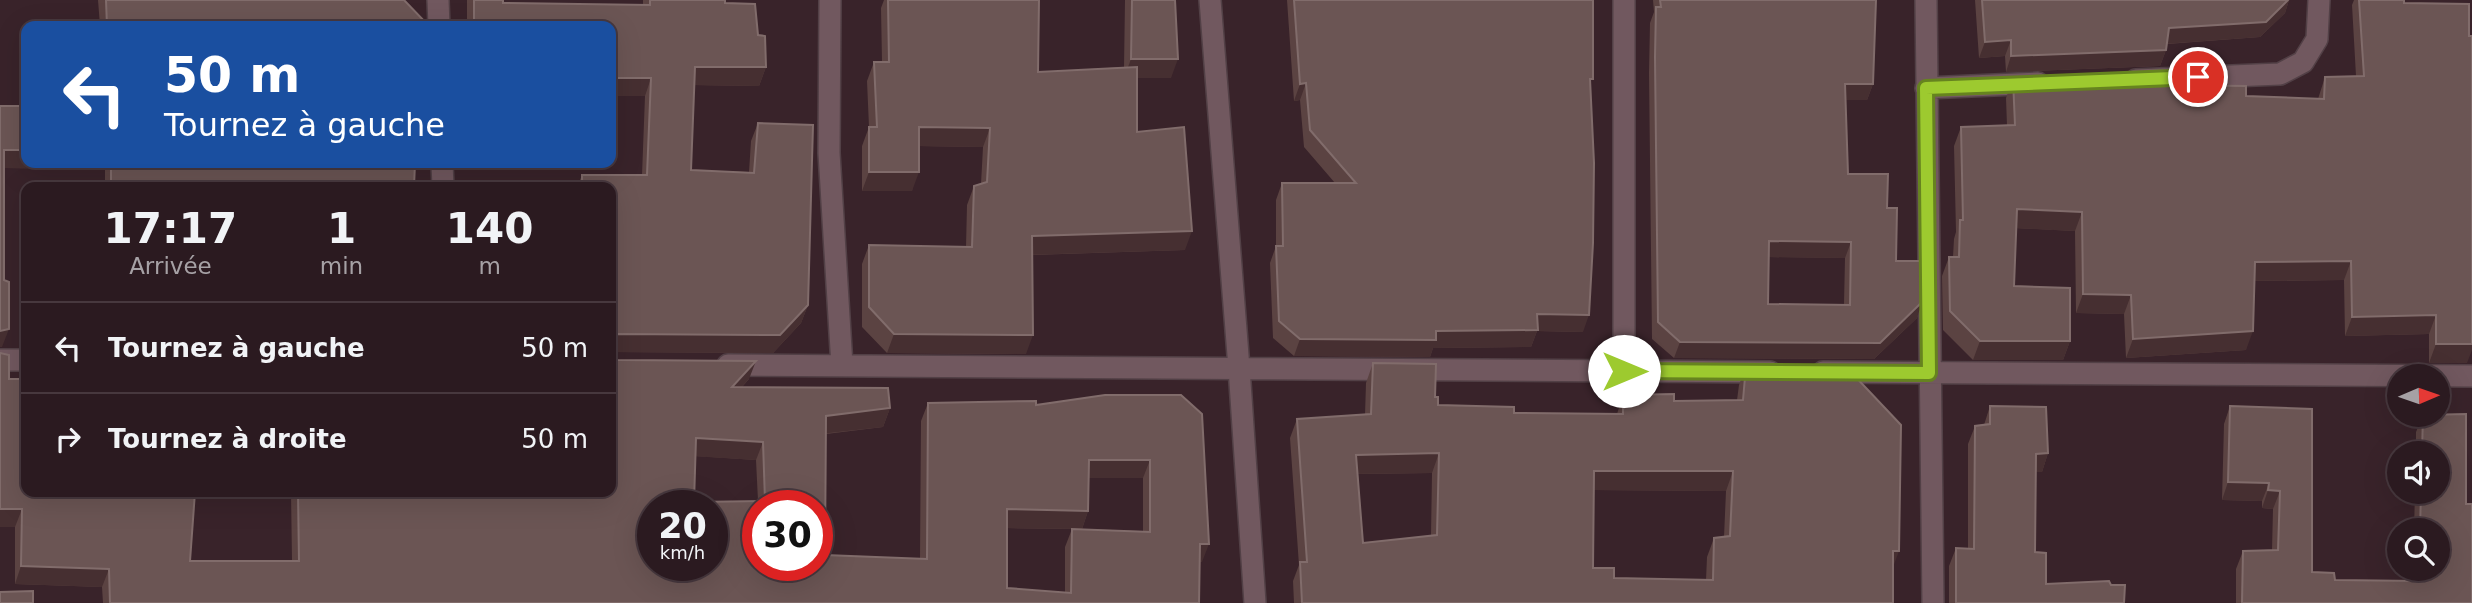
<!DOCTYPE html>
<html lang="fr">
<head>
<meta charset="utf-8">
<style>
	body { margin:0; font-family:"DejaVu Sans",sans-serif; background:#37272d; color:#f1f3f6; height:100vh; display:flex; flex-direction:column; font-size:26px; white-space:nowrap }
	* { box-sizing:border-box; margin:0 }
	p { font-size:23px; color:#a6a1a5 }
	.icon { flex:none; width:38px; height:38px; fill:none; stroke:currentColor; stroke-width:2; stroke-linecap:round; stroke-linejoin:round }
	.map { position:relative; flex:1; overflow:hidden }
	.sheet { position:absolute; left:21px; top:182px; width:595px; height:315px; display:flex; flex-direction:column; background:#2b1a20; border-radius:14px; box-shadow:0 7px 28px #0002,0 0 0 2px #47383e }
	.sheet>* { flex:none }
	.banner { position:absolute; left:21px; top:21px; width:595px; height:147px; border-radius:14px; box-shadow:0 7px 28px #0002,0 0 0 2px #47383e; background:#1a4fa0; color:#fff; overflow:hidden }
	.needle { width:46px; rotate:88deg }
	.buttons { position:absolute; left:2387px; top:364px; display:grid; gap:14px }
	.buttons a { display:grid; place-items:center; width:63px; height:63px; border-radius:50%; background:#2b1a20; box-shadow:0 7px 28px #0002,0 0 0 2px #47383e; font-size:35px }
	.speed { position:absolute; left:637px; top:490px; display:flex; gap:14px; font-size:35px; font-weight:700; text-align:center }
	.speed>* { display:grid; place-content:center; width:91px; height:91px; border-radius:50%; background:#2b1a20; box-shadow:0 7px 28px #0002,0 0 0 2px #47383e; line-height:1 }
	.speed small { font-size:18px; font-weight:400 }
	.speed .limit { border:10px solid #d22; background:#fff; color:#111 }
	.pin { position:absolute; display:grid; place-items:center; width:60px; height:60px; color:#fff; margin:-30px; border:4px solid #fff; border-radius:50%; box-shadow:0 2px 7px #0007 }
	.me { position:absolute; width:77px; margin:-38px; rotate:90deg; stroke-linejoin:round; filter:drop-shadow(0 0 5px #0008) }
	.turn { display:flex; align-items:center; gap:24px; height:147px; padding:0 28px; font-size:32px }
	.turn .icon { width:91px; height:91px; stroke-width:2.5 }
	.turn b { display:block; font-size:49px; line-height:60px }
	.eta { display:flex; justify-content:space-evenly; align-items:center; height:119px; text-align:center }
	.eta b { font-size:42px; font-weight:800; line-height:49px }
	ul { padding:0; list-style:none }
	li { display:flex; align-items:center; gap:21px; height:91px; padding:0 28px; border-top:2px solid #47383e }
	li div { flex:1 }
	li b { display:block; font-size:26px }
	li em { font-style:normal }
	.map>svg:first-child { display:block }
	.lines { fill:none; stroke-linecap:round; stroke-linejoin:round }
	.minor-casing { stroke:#524046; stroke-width:24 }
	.minor { stroke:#71585f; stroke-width:21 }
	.wall { fill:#5b4342; fill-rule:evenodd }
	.shaded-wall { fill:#462f31 }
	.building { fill:#6b5554; stroke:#816c6b; stroke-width:2; fill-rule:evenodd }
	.route-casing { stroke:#66831f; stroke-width:18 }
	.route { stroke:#9dca2f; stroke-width:12 }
</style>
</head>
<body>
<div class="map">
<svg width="2472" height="603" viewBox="0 0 2472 603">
	<rect width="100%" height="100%" fill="#39232a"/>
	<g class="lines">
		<defs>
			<path id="minor" d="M438,0L439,26
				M830,0L829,153L842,366
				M1210,0L1239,368L1255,603
				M1624,0V371
				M1926,0L1933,603
				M2136,80L2280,74L2303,62L2317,39L2319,0
				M1926,88L2038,83
				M442,163L443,187
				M0,360H26
				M728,365L1770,372
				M1823,372L2472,376"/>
		</defs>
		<use href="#minor" class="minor-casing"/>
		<use href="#minor" class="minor"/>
	</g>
	<path class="wall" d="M98,0H404L429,26H100Z
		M467,0H503V3L643,5V0H725V3L758,35L766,67L759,86L694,85L691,170L749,172L751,141L758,123L808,305L801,323L773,353L611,352V187H577L582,175H642L645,96H611V26H467Z
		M884,0H1039L1038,72L1124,67L1125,0H1175L1171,78H1137V132L1185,250L1032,255L1026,354L887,353L862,327V264L869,245L966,247L967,205L974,186L981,184L983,147L919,146L912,191H862V146L869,127L867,81L874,62H882L881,8Z
		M1287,0H1593L1583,332L1537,331L1531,347L1433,348L1430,357L1294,356L1273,338L1270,263L1276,246V200L1282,183H1335L1304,147L1300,100L1294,101Z
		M1653,0H1876L1873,84L1867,100H1845L1848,174L1887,208L1896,261L1922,302L1917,318L1874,359L1674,358L1652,339L1649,73L1650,23L1654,12ZM1769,257L1845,258L1844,304H1768Z
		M1975,0H2289L2285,13L2260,37L2167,44L2166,50L2160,66L2006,72L2005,56L1979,58Z
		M2354,0H2404L2467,363H2429V334L2345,336L2344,280L2254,281L2246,350L2126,358L2124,314L2076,313L2075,231L2016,228L2014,286L2070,341L2063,360H1973L1943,330L1942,276L1949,257H1953L1954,239L1956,232L1954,146L1961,127L2007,126L2006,98L2013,79L2162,85L2246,96L2318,99L2325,77L2356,76L2352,5Z
		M0,106L26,163H416L415,166L414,187H105V169L4,168L2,347Z
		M0,353L9,379L26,492L190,561H292L291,492H611L618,360L749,379L742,387L890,408L883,427L826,434L825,555L920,559L921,421L928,403L1036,405L1181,395L1202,562H1200L1199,603H103L102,587L15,584V527H0ZM696,456L756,460L758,501L694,502ZM1089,478H1143V531L1082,529L1088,511ZM1007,528L1072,529L1065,547V593L1007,588Z
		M1373,363L1435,397L1438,405L1514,413L1617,414L1623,395L1674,401L1737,400L1739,385L1746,366L1852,373L1893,567V603H1294L1293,581L1299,565L1290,438L1297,419L1365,415L1366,383ZM1432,473L1431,536L1363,543L1358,474ZM1594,490L1726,491L1724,537L1714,538L1707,557L1706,580L1614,578L1593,568Z
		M1990,406L2048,453L2042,472H2036L2035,552L2046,584L2111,585L2124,603H1949V566L1956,548L1968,549V444L1975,426L1984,425Z
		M2230,406L2312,409V572L2335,580L2413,581V569H2438V530H2414L2415,492H2438V453H2416V432L2423,415L2466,504L2472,603H2236V569L2243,551L2272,550L2273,509L2262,508V501L2222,500L2224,424Z"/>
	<path class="shaded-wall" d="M2289,0L2285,13L2260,37L2163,44L2169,28Z
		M2011,40L2005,56L1979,58L1985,42Z
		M2166,50L2160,66L2006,72L2011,56Z
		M1131,59H1178L1171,78H1124Z
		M695,67H766L759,86L688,85Z
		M611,78H651L645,96H611Z
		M1306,83L1300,100L1294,101L1300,84Z
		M1845,84H1873L1867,100H1839Z
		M919,127L990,128L983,147L912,146Z
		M4,150H26V163H107L105,169L0,168Z
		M869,172H919L912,191H862Z
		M2017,209L2082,212L2075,231L2010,228Z
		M1192,231L1185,250L1025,255L1032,236Z
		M1769,241L1851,242L1845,258L1763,257Z
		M2351,261L2344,280L2248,281L2255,262Z
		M2083,294L2131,295L2124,314L2076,313Z
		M1922,302L1917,318L1874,359L1674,358L1680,342Z
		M808,305L801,323L773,353L611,352V337L618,334Z
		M1537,314L1589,315L1583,332L1537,331L1531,347L1433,348L1430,357L1294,356L1300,339Z
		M2436,315L2429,334L2345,336L2352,317Z
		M9,329L2,347H0V331Z
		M2253,331L2246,350L2126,358L2133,339Z
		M894,334L1033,335L1026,354L887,353Z
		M1980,341H2070L2063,360H1973Z
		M2436,344H2472V350L2467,363H2429Z
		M756,361L749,379L725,405L732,387Z
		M890,408L883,427L820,434L826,416Z
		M696,438L763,442L756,460L690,456Z
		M1439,453L1432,473L1349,474L1356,455Z
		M2048,453L2042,472H2029L2036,454Z
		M1089,460H1150L1143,478H1082Z
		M1594,471H1733L1726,491L1587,490Z
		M2228,482L2269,483L2262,501L2222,500Z
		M2268,490L2280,491L2273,509L2262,508Z
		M0,509H22L15,527H0Z
		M1007,509L1088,511L1082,529L1001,528Z
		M1200,544H1209L1202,562H1193Z
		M1893,551H1899L1892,570Z
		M21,566L109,569L102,587L15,584Z"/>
	<path class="building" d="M106,0H404L429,26H107Z
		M474,0H503V3L650,5V0H725V3L755,4L758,35L765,36L766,67H695L691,170L754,173L758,123L813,125L808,305L780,335L618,334L611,337V187H582V175H647L651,78H611V26H474Z
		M888,0H1039L1038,72L1137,67V132L1184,127L1192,231L1032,236L1033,335L894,334L869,307V245L972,247L974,186L987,182L990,128L919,127V172H869V127H877L874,62H889Z
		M1132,0H1175L1178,59H1131Z
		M1294,0H1593V79H1590L1594,163L1593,243L1589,315L1537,314L1538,330L1436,331V340L1300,339L1279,321L1276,246H1283L1282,183H1356L1310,130L1306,83L1300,84Z
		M1660,0H1876L1873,84H1845L1848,174H1888L1887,208H1897L1896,261H1922V302L1880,343L1680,342L1658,322L1655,57L1656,7H1661ZM1769,241L1851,242L1850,305L1768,304Z
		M1982,0H2288L2266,22L2169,28L2166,50L2011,56V40L1985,42Z
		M2359,0H2404V3L2469,4V36H2472V344H2436V315L2352,317L2351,261L2255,262L2253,331L2133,339L2131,295L2083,294L2082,212L2017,209L2014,286L2070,288V341H1980L1950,311L1949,257H1959L1960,220H1963L1961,127L2015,125L2013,79L2164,73L2162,85L2246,86V96L2324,99L2325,77L2364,76Z
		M0,106H26V150H4V280L9,282V329L0,331Z
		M111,163H415L414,187H111Z
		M0,353L9,355V379H26V492H195L190,561H299L298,492H611V358L618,360L756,361L732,387L888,388L890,408L826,416L825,555L927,559L928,403L1036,401V405L1105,395H1181L1202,414L1209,544H1200L1199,603H110L109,569L21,566L22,509H0ZM696,438L763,442L765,501L694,502ZM1089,460H1150V532L1072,529L1071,593L1007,588V509L1088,511ZM653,506H712V565H653ZM758,506H817V565H758Z
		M1373,363L1436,364L1435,397H1438V405L1514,407V413L1623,414V395L1674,394V401L1743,400L1746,366H1855L1850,371L1901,425L1899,551H1893V603H1302L1300,562H1307L1297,419L1371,414ZM1439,453L1437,535L1363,543L1356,455ZM1594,471H1733L1730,536L1714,538L1713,580L1614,578V568H1593Z
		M1990,406L2046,407L2048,453L2036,454L2035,552L2046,553V584L2109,581L2111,585H2125L2124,603H1956V548L1974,549L1975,426L1990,424Z
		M2230,406L2312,409V572L2334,573L2335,580L2419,581L2420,569H2438V530H2420L2421,492H2438V453H2422L2423,415L2466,414V504H2472V603H2242L2243,551L2278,550L2280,491L2268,490L2269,483L2228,482Z
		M33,591V603H0V592Z"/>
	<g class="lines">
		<defs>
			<path id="route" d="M1624,371L1929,373L1926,88L2198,77"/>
		</defs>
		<use href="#route" class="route-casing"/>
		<use href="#route" class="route"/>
	</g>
</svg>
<div class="buttons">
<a><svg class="needle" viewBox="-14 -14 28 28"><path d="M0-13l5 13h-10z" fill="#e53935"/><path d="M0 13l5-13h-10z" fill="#a6a1a5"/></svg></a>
<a><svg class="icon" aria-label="sound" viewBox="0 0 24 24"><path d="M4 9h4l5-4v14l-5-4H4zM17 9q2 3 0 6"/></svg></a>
<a><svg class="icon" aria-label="search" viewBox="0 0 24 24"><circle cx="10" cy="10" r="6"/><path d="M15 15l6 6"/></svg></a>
</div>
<div class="speed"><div>20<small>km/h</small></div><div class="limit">30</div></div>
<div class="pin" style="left:2198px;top:77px;background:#d93025"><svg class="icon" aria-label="arrive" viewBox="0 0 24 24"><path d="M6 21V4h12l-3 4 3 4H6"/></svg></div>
<svg class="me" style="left:1624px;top:371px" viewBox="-20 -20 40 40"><circle r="19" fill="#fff"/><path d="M0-13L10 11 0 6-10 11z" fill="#9dca2f"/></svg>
<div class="banner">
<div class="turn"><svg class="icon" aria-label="left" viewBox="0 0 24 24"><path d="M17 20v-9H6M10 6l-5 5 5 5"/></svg><div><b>50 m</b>Tournez à gauche</div></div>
</div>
<section class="sheet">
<div class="eta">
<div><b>17:17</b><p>Arrivée</p></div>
<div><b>1</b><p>min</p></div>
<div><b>140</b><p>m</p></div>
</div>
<ul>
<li><svg class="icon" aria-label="left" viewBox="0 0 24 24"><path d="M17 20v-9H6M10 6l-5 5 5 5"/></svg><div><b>Tournez à gauche</b></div><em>50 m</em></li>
<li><svg class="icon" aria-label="right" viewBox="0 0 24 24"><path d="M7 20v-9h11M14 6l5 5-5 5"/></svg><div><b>Tournez à droite</b></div><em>50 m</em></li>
</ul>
</section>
</div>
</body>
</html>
